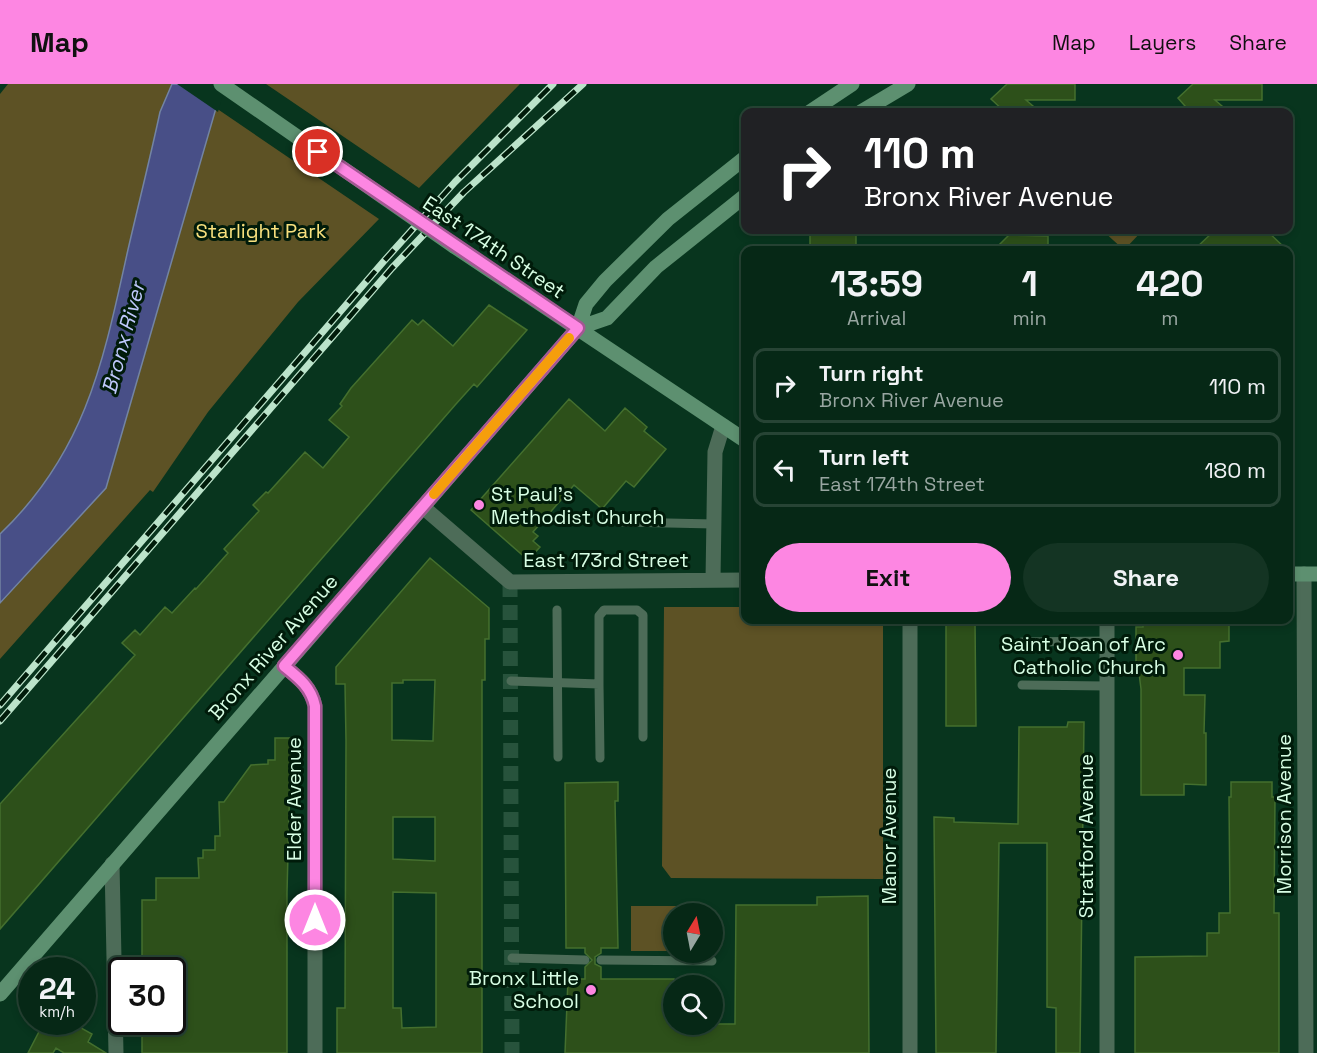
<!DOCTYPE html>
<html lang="en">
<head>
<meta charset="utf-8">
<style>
	body { margin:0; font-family:"Space Grotesk",sans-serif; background:#143423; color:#f1f3f6; height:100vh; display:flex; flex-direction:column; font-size:22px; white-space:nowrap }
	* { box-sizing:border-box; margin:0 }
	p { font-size:20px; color:#98a6a1 }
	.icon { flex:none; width:33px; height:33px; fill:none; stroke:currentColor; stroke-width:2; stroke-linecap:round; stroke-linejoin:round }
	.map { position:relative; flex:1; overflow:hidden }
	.drawer { position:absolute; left:741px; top:162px; width:552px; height:378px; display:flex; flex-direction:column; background:#062816; border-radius:12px; box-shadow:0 3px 9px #0003,0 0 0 2px #274435 }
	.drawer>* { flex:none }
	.hud { position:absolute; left:741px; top:24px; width:552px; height:126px; border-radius:12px; box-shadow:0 3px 9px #0003,0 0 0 2px #274435; background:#202124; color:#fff; overflow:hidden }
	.needle { width:39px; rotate:10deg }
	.tools { position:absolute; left:663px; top:819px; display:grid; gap:12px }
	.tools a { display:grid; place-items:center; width:60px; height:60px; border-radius:50%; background:#062816; box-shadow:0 3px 9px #0003,0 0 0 2px #274435; font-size:30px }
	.speed { position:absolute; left:18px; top:873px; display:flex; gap:12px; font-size:30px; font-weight:700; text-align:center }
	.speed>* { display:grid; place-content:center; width:78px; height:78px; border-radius:50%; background:#062816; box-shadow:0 3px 9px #0003,0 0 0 2px #274435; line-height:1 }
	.speed small { font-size:15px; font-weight:400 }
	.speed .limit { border:3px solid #111; border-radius:9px; background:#fff; color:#111 }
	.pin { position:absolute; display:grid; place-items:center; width:51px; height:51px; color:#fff; margin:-26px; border:3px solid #fff; border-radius:50%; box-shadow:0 2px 6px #0007 }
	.me { position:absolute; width:66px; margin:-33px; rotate:0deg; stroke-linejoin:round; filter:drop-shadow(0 0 4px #0008) }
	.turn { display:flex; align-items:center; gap:21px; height:126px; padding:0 24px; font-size:27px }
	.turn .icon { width:78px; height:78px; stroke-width:2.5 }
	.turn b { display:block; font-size:42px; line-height:51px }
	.eta { display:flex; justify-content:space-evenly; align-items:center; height:102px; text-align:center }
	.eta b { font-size:36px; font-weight:800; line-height:42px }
	.cta { display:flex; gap:12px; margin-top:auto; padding:12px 24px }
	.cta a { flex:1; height:69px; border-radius:36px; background:#fd86e2; color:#111; font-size:24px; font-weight:800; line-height:69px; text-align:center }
	.cta a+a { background:#143423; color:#f1f3f6 }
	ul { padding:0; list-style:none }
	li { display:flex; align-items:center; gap:18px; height:75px; margin:0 12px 9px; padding:0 12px; border:3px solid #274435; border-radius:12px }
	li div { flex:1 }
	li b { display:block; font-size:22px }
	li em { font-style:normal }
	header { display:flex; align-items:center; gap:36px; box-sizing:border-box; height:84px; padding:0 30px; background:#fd86e2; color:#111 }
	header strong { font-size:28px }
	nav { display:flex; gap:33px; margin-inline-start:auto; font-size:21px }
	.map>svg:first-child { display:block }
	.green { fill:#5d5225 }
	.water { fill:#484f87; stroke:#7384a3; stroke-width:1.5 }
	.pier { fill:#08351e }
	.building { fill:#2d501a; stroke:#446f2e; stroke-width:1.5; fill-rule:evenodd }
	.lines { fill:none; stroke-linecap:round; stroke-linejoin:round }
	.minor-tunnel { stroke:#27533c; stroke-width:15; stroke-dasharray:15 8; stroke-linecap:butt }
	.service { stroke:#4d6c58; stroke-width:9 }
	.minor { stroke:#4d6c58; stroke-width:15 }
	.secondary { stroke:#5d9070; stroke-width:15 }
	.rail-casing { stroke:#bbe3ca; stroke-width:7 }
	.rail { stroke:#001b0a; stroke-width:4.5; stroke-dasharray:14; stroke-linecap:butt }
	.secondary-bridge { stroke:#5d9070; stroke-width:15 }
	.route-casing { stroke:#a45793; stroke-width:15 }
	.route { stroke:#fd86e2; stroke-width:10 }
	.slow { stroke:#f59e0b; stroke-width:10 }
	.poi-dot { fill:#fd86e2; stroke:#001b0a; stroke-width:2 }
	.labels { text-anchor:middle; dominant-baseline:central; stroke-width:6; stroke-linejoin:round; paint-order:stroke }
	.park-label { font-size:20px; fill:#f8e17e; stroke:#001b0a }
	.street-label { font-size:20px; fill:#d7fee4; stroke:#001b0a }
	.poi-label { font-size:20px; fill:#d7fee4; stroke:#001b0a; text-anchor:end }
	.water-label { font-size:21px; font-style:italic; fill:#bfc9fd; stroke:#001b0a }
</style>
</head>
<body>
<header>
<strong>Map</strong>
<nav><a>Map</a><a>Layers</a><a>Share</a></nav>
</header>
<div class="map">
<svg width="1317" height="969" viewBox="0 0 1317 969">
	<rect width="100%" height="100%" fill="#08351e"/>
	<path class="green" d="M8,0H172L160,28C150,75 138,122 127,170C103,279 85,369 0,450V10Z
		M266,0H520L419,104Z
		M216,24L379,135L298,218L208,328L153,408L150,406L0,575V519L106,404Z
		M1102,146H1143L1124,166Z
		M664,523H745L746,536H883V795L671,794L662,782Z
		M631,822H710V829L674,830L673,867H631Z"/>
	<path class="water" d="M172,0H223L106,404L0,519V450C85,369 103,279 127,170C138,122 150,75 160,28Z"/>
	<path class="pier" d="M177,0H226L218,28Z"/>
	<path class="building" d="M1007,0H1075V16H1026L1040,28H1005L991,15Z
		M1193,0H1262V16H1215L1229,28H1178L1185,22L1178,14Z
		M810,146H834L838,150H856V166H810Z
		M1215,146H1266L1287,166H1194Z
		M1009,151L1048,152V166H994Z
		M489,221L527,246L477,303L474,300L456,320L0,845V720L135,571L122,559L135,546L140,551L165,523L172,529L195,504L196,505L228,469L224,465L259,427L253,421L266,408L268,409L305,368L323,384L349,353L329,336L342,322L340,320L351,304L412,236L418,241L423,236L453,262Z
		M569,315L605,347L625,324L647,343L644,347L666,365L634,403L626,397L602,425L574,401L533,448L538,452L533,457L540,463L528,476L471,426Z
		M430,474L489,524V555H485V596H482V969H337V924H345L346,657L345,600H336V583ZM403,596H435L433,657L392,656V599H403ZM393,733H435V777L393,775ZM393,808L436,809V943L402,944L401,924H393Z
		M946,536H975L976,642H946Z
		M1143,538H1229V557L1220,558V584H1184V611H1205L1204,649H1206V701L1184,700V711H1141V605L1139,589H1136V543H1143Z
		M1068,638H1084L1080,969H1056V924L1047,923V759H999L996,969H936L934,733L954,734V738L1018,740L1019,643H1067Z
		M275,654H291L287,809V969H142V938H172V884H142V816H156V794H199L198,774H203V766H215V752H220L219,718H224L251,681L268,680V676H275Z
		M618,698V717H615L618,864H601V869L595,873V880L601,883V895H674V940H735L736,821H817V813L868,812L869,969H565L568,895H585V883L592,876L585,869V864H566L565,699Z
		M1231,698H1272V713H1275L1274,829H1279V969H1135V873L1207,872V849H1219V829H1230L1229,713H1231Z
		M44,938H84L81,944L92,950L88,958L106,969H64L56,964L53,969H28Z"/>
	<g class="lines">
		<path class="minor-tunnel" d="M510,498L512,969"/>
		<path class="service" d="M622,438L714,440
			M557,526L558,673
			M1022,558L1107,557
			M511,597L599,600V532L604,526H637L643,531V653
			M599,600L600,674
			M1022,601L1107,602
			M512,874L585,876
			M601,876L712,877"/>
		<path class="minor" d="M423,423L510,498L746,496
			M1304,490L1306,969
			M713,496L715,368L723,342
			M1107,536V969
			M284,582C299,594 311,603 315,622V969
			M112,780L116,969
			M910,969V536"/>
		<path class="secondary" d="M810,28L852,0
			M861,28L908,0
			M454,162L746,357
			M578,244L607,234L656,183L746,111
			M1288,490H1317
			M0,910L578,244L586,220L605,197L668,135L746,73"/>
		<defs>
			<path id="rail" d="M0,621L384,177L455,98L553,0
				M0,637L392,184L464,108L583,0"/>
		</defs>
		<use href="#rail" class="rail-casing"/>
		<use href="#rail" class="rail"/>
		<path class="secondary-bridge" d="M221,0L454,162"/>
	</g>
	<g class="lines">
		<defs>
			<path id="route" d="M315,836V622C311,603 299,594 284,582L578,244L318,68"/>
		</defs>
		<use href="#route" class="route-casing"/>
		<use href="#route" class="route"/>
		<path class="slow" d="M434,410L569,254"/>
	</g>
	<g class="poi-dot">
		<circle cx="479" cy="421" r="6"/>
		<circle cx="1178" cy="571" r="6"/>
		<circle cx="591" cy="906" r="6"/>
	</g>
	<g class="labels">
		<g class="park-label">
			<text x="261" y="147">Starlight Park</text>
		</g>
		<g class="street-label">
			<text transform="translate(494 163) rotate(34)">East 174th Street</text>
			<text x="606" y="476">East 173rd Street</text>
			<text transform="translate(273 563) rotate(-49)">Bronx River Avenue</text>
			<text transform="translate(294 715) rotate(-90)">Elder Avenue</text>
			<text transform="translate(1284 730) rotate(-90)">Morrison Avenue</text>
			<text transform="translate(889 752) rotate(-90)">Manor Avenue</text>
			<text transform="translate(1086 752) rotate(-90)">Stratford Avenue</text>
		</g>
		<g class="poi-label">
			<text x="491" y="410" text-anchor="start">St Paul's<tspan x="491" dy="23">Methodist Church</tspan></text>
			<text x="1166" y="560">Saint Joan of Arc<tspan x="1166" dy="23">Catholic Church</tspan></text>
			<text x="579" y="894">Bronx Little<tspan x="579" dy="23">School</tspan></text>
		</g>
		<g class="water-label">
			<text transform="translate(123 254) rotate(-75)">Bronx River</text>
		</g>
	</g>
</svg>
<div class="tools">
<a><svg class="needle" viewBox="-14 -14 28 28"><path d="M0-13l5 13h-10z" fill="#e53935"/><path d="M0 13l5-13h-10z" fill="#98a6a1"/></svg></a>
<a><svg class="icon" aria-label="search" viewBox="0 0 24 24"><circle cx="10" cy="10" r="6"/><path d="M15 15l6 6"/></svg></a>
</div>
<div class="speed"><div>24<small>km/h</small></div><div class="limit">30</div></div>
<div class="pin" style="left:318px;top:68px;background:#d93025"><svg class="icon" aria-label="arrive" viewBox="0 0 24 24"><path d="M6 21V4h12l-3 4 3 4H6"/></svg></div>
<svg class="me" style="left:315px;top:836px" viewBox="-20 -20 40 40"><circle r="17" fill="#fd86e2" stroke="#fff" stroke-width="3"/><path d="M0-11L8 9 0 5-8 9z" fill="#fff"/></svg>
<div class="hud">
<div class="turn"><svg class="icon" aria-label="right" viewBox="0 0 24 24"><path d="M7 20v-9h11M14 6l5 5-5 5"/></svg><div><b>110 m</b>Bronx River Avenue</div></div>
</div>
<section class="drawer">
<div class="eta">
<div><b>13:59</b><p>Arrival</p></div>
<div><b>1</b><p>min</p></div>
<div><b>420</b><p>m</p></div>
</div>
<ul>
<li><svg class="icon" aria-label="right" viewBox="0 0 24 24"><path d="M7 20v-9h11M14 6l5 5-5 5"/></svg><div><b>Turn right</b><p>Bronx River Avenue</p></div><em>110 m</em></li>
<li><svg class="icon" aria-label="left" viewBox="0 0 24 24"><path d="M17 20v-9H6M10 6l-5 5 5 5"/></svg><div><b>Turn left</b><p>East 174th Street</p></div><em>180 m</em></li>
</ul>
<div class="cta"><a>Exit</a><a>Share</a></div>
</section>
</div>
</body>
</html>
